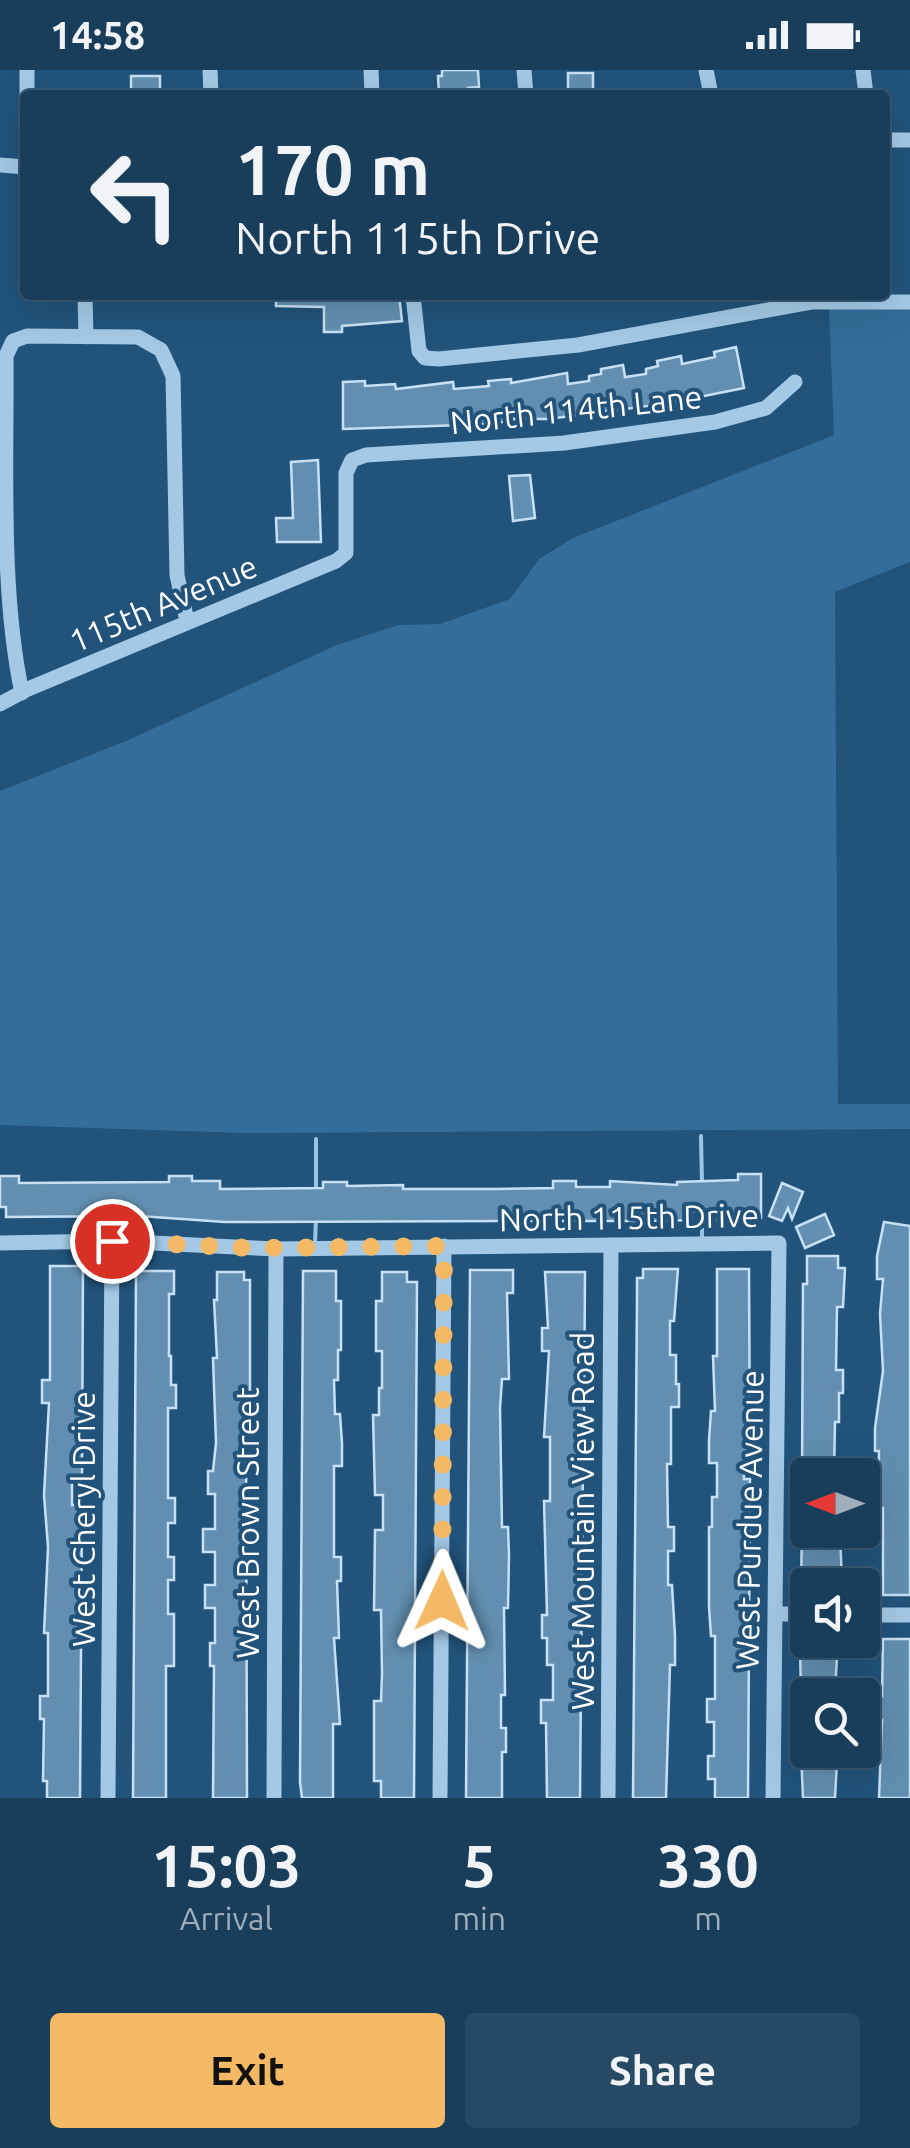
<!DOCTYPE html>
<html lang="en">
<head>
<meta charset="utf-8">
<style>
	body { margin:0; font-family:Ubuntu,sans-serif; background:#264965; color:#f1f3f6; height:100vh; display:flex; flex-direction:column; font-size:38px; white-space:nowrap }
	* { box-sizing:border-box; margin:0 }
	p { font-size:32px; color:#9faebb }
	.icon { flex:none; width:55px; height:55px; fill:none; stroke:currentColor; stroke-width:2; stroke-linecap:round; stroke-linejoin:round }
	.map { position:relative; height:1728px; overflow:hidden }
	.drawer { display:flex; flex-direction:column; background:#193e5c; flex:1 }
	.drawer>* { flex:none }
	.banner { position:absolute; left:20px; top:20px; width:870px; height:210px; border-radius:10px; box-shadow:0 10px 40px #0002,0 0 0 2px #375772; background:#193e5c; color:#f1f3f6; overflow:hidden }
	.needle { width:65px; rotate:270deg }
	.fabs { position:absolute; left:790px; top:1388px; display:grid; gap:20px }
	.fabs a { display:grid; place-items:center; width:90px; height:90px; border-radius:10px; background:#193e5c; box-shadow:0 10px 40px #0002,0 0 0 2px #375772; font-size:50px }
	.pin { position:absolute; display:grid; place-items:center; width:85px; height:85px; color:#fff; margin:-42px; border:5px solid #fff; border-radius:50%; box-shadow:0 2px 10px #0007 }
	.me { position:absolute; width:110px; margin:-55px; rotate:1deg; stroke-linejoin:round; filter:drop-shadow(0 0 8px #0008) }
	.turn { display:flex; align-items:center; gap:35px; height:210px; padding:0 50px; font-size:45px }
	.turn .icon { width:130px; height:130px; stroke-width:2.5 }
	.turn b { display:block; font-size:70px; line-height:85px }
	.eta { display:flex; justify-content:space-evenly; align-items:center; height:170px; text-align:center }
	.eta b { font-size:60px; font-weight:700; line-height:70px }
	.action { display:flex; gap:20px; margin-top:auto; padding:20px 50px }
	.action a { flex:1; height:115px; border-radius:10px; background:#f3b965; color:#111; font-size:40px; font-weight:700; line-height:115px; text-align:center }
	.action a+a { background:#264965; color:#f1f3f6 }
	.status { display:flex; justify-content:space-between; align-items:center; height:70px; padding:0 50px; background:#193e5c; direction:ltr }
	.status svg { height:28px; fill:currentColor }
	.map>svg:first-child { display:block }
	.green { fill:#346d99 }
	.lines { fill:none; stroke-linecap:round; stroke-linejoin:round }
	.stream { stroke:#97c5e7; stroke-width:4 }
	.building { fill:#628fb1; stroke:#c6e1f5; stroke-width:2.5 }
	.minor { stroke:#a3c9e6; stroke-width:15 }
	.route { stroke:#f3b965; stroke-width:18; stroke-dasharray:0 32.4 }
	.labels { text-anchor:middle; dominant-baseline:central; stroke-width:8; stroke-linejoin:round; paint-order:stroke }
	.street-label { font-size:32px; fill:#fff; stroke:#21537b }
</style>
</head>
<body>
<div class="status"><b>14:58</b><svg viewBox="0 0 49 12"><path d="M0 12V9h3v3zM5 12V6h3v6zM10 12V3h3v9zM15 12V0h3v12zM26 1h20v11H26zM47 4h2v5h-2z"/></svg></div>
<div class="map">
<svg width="910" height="1728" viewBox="0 0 910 1728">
	<rect width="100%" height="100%" fill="#21537b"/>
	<path class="green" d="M829,238L910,239V492L835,522L838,1034H910V1059L242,1063L0,1055V721L126,671L337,575L398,555L440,554L510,529L539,489L573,468L834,365Z"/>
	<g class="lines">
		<path class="stream" d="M701,1066L702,1114
			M316,1123V1069
			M702,1139V1169
			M315,1173L316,1148"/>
	</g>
	<path class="building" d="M442,0H478L479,17L468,18V25H439L438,6H442Z
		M568,3H593V25H568Z
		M131,6H160V25H131Z
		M276,225H399L402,251L342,256V262H324V237L276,236Z
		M736,277L744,318L664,334L548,349H515L494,354L343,359V312L365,311V316L395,314L396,319L453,312L454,319L489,316L488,311L511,309V313L567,303L568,314L589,311V306L601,304V299L623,295L625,307L646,304V299L658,296L657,291L681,286L682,294L715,287L714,282Z
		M318,390L321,472H277L276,448H293L291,392Z
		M530,405L535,448L513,451L509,406Z
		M738,1104H761V1148L718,1150V1141H691V1150L662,1151H563V1144H538V1151L225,1152L139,1146L6,1147V1137H0V1106H19V1113L169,1112V1106H192V1111H220V1119L323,1118V1112H347V1116L403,1115V1119H495L553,1118V1111H576V1117H610V1111L677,1115V1112L738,1110Z
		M782,1113L803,1122L792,1149L788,1138L782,1151L769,1146Z
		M825,1144L834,1165L805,1178L796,1157Z
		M884,1152L910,1156V1525H883V1438H878L879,1381H875V1358L883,1301L880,1244L883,1209H877V1186Z
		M807,1186H838V1198H845L843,1237H837L836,1300H843V1323H839V1352H835L834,1405H802L803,1214H807Z
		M50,1196H83L82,1409H72V1435H82L80,1728H47V1711H43L44,1649H40V1626H48V1563H44L48,1477L44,1425L49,1333H42V1310H50Z
		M643,1199H678L674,1251H670V1285H676V1314H679V1337H671V1394H667L668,1457H674V1481H668V1515H672L675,1566V1595H670L666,1728H633L637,1226V1208H643Z
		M717,1199H749L750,1385H744V1409H750L748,1728H715V1709H708V1686H714V1652H707V1629H715V1566H711L709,1537V1457H712V1427H717V1393H709V1370L711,1341H715L713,1286H717Z
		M470,1200H513V1223H507L509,1309H502L500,1338L502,1457H508L509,1485L508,1538H504L505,1625H501V1658H506V1682H502V1728H466Z
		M136,1201H174V1224H169V1286H171V1315H176V1338H168V1428H175V1453H168V1487H174V1510H168V1544H174V1596H166V1728H133Z
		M303,1201H336V1231H341V1280H338V1310H334L335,1344H340L342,1373V1396H334V1487H341V1511H337L339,1568H334L340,1654H333V1728H302L300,1712Z
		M217,1202H244V1210H250V1357H246L247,1728H213L214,1596H210V1573H215V1538H205V1515H215V1482H203V1459H215V1424H208V1401H213L216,1373L213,1288H217L214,1230H217Z
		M382,1202H407V1212H417L414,1728H381V1711H374V1631H381L382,1604L381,1540H374L375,1460H383V1425H375L373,1345H379V1318H382V1281H376V1231H382Z
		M545,1202H585L584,1358H577V1384H583L580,1728H547L546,1653H541V1630H553V1595H547V1568H542V1545H547L544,1431H550V1367H544L549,1281H542V1258H548Z
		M802,1460H840L842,1515H801Z
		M883,1569H910V1728H879L882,1650H875V1626H882Z
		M813,1570H838L835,1621H801L800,1579H813Z
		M801,1683H834V1691H837L835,1728H803Z"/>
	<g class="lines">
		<path class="minor" d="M210,0L211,25
			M371,0L372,25
			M524,0L526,25
			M706,0L711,25
			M863,0L866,25
			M27,25V0
			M885,70H910
			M0,95L25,97
			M85,225L86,267
			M413,225L419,281L425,288L439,289L578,275L811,232H910
			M22,623C0,520 7,393 6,286L13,271L27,266L138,267L161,280L173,306L177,505L187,551
			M0,634L28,619L336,491L346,483V403L352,390L366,385L564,373L715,352L766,338L795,312
			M0,1173L112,1171L276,1179L779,1173L773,1728
			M775,1544H808
			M862,1545H910
			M108,1728L112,1171
			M274,1728L276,1179
			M440,1728L444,1176
			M608,1728L611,1175"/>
	</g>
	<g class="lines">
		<path class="route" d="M112,1171L249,1178L444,1176L442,1531"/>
	</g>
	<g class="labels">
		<g class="street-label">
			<text transform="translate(576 339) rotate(-6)">North 114th Lane</text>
			<text transform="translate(163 533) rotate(-23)">115th Avenue</text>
			<text transform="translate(629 1147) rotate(-1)">North 115th Drive</text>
			<text transform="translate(83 1449) rotate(-90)">West Cheryl Drive</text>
			<text transform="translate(749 1450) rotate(-89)">West Purdue Avenue</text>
			<text transform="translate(582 1451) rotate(-90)">West Mountain View Road</text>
			<text transform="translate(247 1453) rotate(-90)">West Brown Street</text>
		</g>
	</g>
</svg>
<div class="fabs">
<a><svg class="needle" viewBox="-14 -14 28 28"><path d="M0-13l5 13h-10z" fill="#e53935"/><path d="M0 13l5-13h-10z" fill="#9faebb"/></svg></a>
<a><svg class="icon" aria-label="sound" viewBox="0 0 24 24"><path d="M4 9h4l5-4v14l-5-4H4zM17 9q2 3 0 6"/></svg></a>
<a><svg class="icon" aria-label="search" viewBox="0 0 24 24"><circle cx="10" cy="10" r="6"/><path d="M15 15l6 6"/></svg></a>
</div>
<div class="pin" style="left:112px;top:1171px;background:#d93025"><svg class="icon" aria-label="arrive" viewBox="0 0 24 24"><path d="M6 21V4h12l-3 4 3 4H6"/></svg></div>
<svg class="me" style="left:442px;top:1531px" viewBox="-20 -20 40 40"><path d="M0-17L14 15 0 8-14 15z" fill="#f3b965" stroke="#fff" stroke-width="4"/></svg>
<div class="banner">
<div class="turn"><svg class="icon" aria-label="left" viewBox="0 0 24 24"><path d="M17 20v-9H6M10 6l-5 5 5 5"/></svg><div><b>170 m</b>North 115th Drive</div></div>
</div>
</div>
<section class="drawer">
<div class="eta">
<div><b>15:03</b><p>Arrival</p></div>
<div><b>5</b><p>min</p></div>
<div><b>330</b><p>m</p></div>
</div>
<div class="action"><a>Exit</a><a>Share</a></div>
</section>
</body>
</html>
